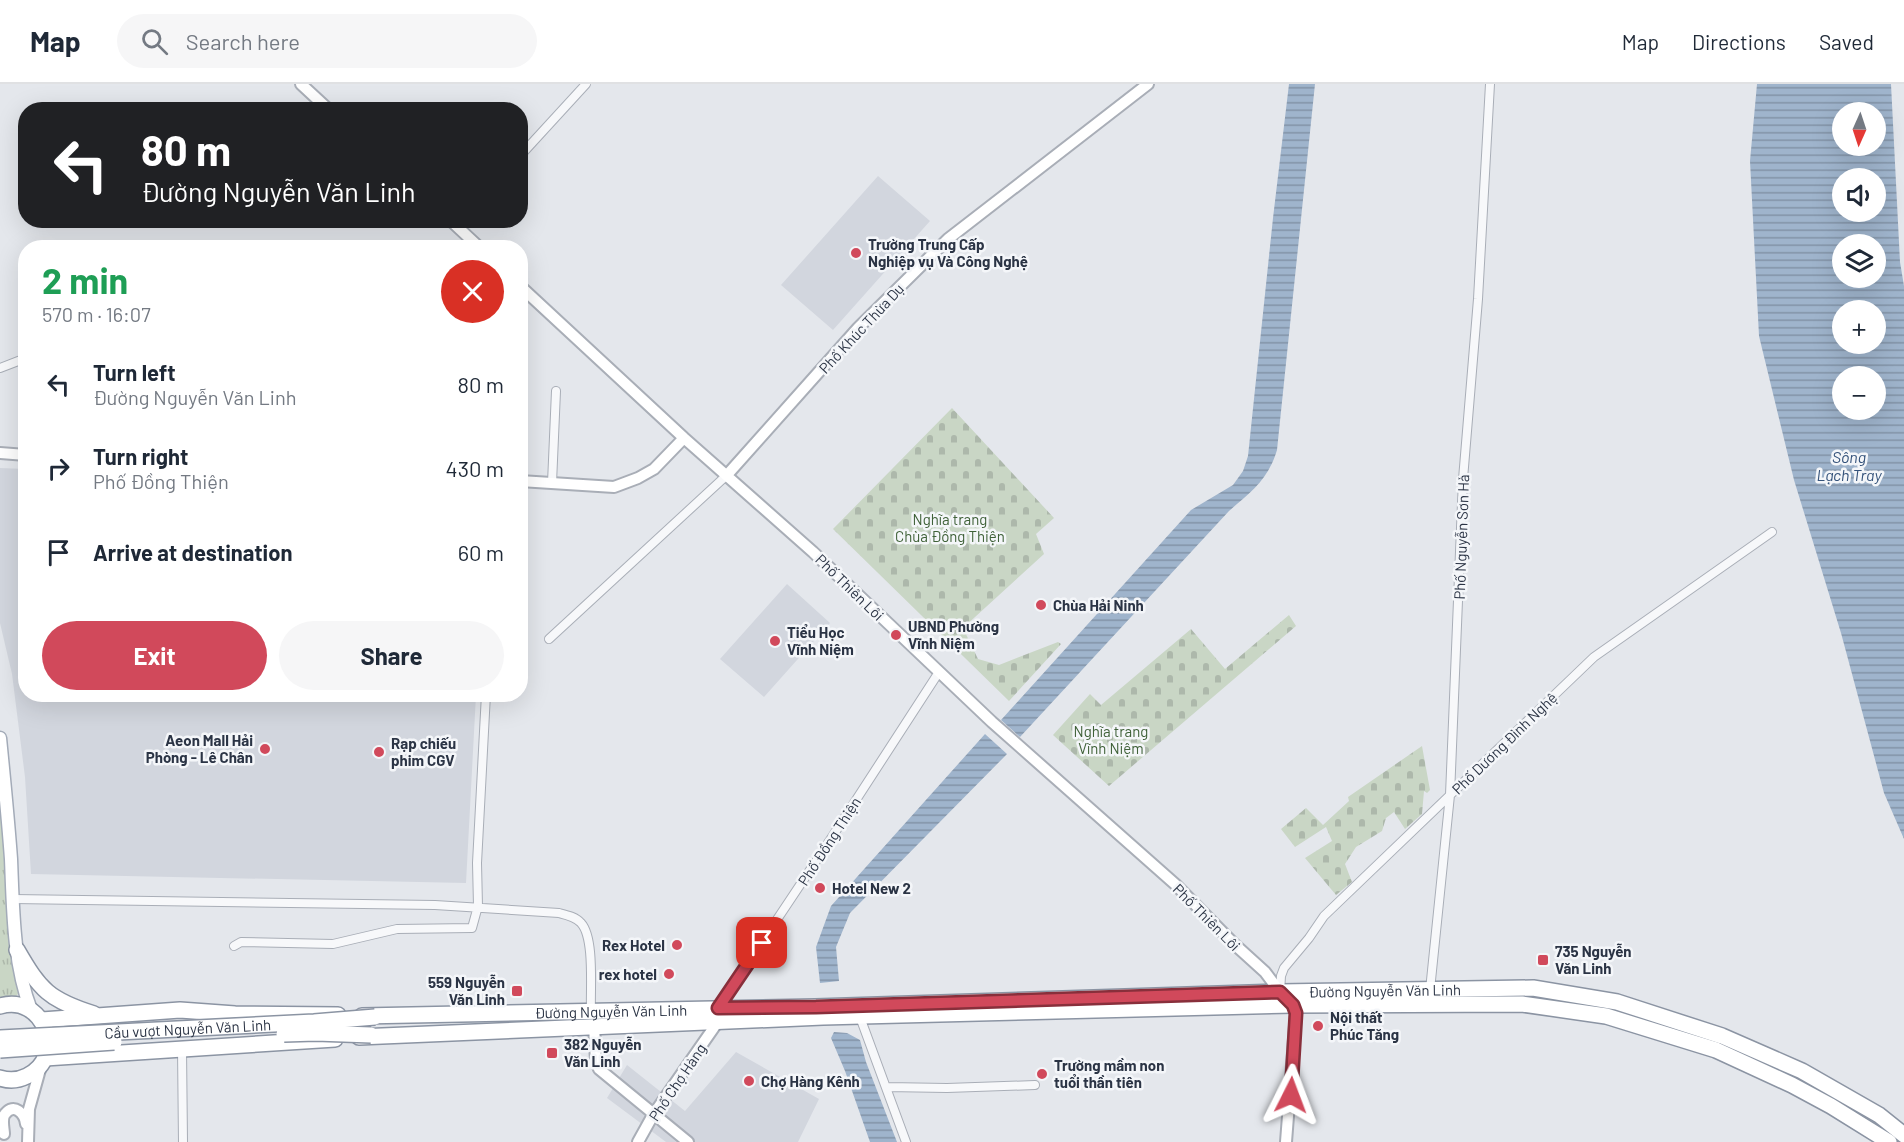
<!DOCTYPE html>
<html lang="en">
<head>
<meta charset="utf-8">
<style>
	body { margin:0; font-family:Barlow,sans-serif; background:#f6f6f7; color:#1f2937; height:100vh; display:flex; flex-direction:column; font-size:22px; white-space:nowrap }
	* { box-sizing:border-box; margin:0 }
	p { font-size:20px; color:#747a83 }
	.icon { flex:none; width:33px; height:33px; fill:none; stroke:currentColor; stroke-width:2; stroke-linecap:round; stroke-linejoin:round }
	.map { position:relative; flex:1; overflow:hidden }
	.panel { position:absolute; left:18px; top:156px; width:510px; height:462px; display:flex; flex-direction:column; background:#fff; border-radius:24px; box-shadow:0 6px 24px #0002 }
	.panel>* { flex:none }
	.guide { position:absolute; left:18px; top:18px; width:510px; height:126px; border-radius:24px; box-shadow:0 6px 24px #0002; background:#202124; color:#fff; overflow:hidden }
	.needle { width:39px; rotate:183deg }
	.controls { position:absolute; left:1832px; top:18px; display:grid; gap:12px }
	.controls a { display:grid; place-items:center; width:54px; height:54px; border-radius:50%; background:#fff; box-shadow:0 6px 24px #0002; font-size:30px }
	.pin { position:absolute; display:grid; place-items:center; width:51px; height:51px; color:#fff; margin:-26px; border-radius:12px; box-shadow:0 3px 9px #0006 }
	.me { position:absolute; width:66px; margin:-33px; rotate:3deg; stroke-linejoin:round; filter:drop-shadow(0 0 4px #0008) }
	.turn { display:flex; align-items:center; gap:21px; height:126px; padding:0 24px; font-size:27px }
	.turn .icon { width:78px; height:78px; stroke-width:2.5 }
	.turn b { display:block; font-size:42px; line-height:51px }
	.round { display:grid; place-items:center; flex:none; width:63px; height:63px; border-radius:32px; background:#f6f6f7 }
	.overview { display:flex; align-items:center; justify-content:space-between; height:102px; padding:0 24px }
	h1 { font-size:36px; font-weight:700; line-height:45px; color:#1e9e55 }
	.cta { display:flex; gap:12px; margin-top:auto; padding:12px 24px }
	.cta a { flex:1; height:69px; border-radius:36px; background:#d1495b; color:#fff; font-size:24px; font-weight:700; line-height:69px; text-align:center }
	.cta a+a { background:#f6f6f7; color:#1f2937 }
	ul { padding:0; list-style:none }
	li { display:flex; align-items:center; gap:18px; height:84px; padding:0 24px }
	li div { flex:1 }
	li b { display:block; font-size:22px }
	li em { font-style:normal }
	header { display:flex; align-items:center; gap:36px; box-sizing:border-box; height:84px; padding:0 30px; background:#fff; border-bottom:2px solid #e0e1e3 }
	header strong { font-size:28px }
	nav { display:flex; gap:33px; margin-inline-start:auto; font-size:21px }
	.search { width:420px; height:54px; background:#f6f6f7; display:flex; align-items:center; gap:15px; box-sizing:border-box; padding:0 21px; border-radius:33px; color:#747a83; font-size:22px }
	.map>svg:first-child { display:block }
	.built { fill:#d2d6de }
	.grass { fill:url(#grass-tufts) }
	.cemetery { fill:url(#cemetery-stones) }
	.water { fill:url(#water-rules); fill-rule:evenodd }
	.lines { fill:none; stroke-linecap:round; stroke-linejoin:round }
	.street-casing { stroke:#a9aeb7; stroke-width:10 }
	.secondary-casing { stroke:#a9aeb7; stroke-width:14 }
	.primary-casing { stroke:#a3abb8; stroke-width:15 }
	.highway-casing { stroke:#8b94a3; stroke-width:18 }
	.street { stroke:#f7f8fa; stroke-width:8 }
	.secondary { stroke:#fff; stroke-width:10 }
	.primary { stroke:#fff; stroke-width:12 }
	.highway { stroke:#fff; stroke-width:15 }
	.highway-bridge-casing { stroke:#8b94a3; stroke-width:18; stroke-linecap:butt }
	.highway-bridge { stroke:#fff; stroke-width:15 }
	.route-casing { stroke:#882f3b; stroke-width:15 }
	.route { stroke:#d1495b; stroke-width:10 }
	.poi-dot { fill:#d1495b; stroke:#f4f6f9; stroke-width:2 }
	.labels { text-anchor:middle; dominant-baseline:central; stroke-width:5; stroke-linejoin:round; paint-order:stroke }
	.poi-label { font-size:15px; font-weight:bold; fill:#2b3445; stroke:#f4f6f9; text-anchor:start }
	.street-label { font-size:15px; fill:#2b3445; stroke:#f4f6f9 }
	.park-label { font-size:15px; fill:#3f6138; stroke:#f4f6f9 }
	.water-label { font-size:16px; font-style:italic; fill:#34527a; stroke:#f4f6f9 }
</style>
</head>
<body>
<header>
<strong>Map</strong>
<div class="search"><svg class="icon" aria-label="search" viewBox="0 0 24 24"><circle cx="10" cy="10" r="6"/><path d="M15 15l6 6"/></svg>Search here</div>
<nav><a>Map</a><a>Directions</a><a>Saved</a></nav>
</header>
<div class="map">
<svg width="1904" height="1058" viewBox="0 0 1904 1058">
	<defs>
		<pattern id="grass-tufts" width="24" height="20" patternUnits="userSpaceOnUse" patternTransform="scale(1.5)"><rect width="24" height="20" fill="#c9d6c5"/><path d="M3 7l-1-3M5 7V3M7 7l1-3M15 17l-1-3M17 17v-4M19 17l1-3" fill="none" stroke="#adb8ab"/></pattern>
		<pattern id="cemetery-stones" width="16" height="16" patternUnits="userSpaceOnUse" patternTransform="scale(1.5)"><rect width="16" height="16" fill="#c9d6c5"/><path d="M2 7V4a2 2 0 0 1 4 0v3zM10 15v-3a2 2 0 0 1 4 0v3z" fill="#adb8ab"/></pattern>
		<pattern id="water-rules" width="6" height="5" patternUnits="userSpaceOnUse" patternTransform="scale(1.5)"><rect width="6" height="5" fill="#9fb4cc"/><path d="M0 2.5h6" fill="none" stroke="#8293a7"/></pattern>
	</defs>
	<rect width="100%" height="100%" fill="#e4e7ec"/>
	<path class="built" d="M878,92L930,137L833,246L781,201Z
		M0,384L25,385L26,610L476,611L466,799L31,790L25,693L12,590L0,539Z
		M787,500L830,539L764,613L720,575Z
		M736,968L819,1015L798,1058H666L607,1014L627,981L685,1027Z"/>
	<path class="grass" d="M0,720L5,788L18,910L15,913H0Z"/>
	<path class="cemetery" d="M952,324L1054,434L1036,450L1044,470L963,544L978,575L999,581L1058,558L1061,560L1009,617L833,445Z
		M1289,531L1296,542L1109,702L1053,651L1090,610L1101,621L1191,545L1225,585Z
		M1422,662L1430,706L1427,709L1424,707L1422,730L1405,745L1394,728L1386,734L1382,747L1356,763L1345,780L1352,798L1336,811L1305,774L1332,757L1326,743L1295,763L1281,745L1306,724L1323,741L1349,717L1348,713Z"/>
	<path class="water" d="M1289,0H1315L1277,366C1268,396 1251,408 1229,427L1020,653L1001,636L1191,426L1233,401L1243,387L1248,372L1273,134Z
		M1757,0H1891L1900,178L1904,202V755L1884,709L1841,549L1794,396L1759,252L1750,77ZM1842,28H1875V62H1842ZM1842,94H1875V128H1842ZM1842,160H1875V194H1842ZM1842,226H1875V260H1842ZM1842,292H1875V326H1842Z
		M985,650L1007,670L850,829L836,863L839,897L820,899L816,863L831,822Z
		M834,948L847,949L860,956L866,978L897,1058H870L845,987L831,954Z"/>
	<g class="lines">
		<defs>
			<path id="street" d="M520,72L586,0
				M460,145L467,136
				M0,284L26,274
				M552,399L556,307
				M549,555L727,391
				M13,815L435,821L559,829C567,831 576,833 581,839C595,854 590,907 591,928
				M234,862L241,858L333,860L397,845L472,844L478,822L477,779L486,610
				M1430,906L1450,711L1463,395L1478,215L1490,0
				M1280,908L1281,892L1284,884L1309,854L1324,832L1594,573L1772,448
				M718,924L832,753L939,588
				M860,933L906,1058
				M182,965L183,1058
				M887,1003L947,1004L1035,1001"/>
			<path id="secondary" d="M301,0L329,26
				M450,136L480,164
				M520,202L684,354L813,468L992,638L1175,800L1233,859L1265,888L1280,908L1293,921L1296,929L1286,1058
				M0,369L26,371
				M727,391L858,244L948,155L1148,0
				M520,397L614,403L638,394L654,385L684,354
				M594,943L596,977L599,985L688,1058
				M4,1050C4,1045 1,1035 5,1030C14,1018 25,1030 26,1040
				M28,1058L29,1025L41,982
				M638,1058L653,1031L717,939"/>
			<path id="primary" d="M0,654C4,694 8,734 11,775C13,824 13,879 31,926"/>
			<g id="highway">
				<path d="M17,866C40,906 49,916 94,930"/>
				<path d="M0,922C43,909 68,972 27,992C19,996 9,997 0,994"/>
				<path id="s1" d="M362,932L815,923L1280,908L1533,904L1617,918L1722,952L1802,987L1879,1031L1904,1051"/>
				<path d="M42,936L180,926L235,930L338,931"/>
				<path d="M359,953L823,933L1293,921L1522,920L1606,932L1716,966L1792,1001L1831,1022L1889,1058"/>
				<path d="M45,974L335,955"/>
			</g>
		</defs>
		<use href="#street" class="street-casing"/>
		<use href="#secondary" class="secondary-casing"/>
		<use href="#primary" class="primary-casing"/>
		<use href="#highway" class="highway-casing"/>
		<use href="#street" class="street"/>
		<use href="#secondary" class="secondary"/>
		<use href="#primary" class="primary"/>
		<use href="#highway" class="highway"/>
		<defs>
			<g id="highway-bridge">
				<path d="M284,950L316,949L371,951"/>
				<path id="s2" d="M0,954L314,938L375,933"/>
				<path d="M0,966L114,958"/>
			</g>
		</defs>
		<use href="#highway-bridge" class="highway-bridge-casing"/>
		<use href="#highway-bridge" class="highway-bridge"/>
	</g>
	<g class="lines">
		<defs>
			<path id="route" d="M762,859L718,924L816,923L1280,908L1293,921L1296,929L1291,1011"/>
		</defs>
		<use href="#route" class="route-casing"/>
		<use href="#route" class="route"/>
	</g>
	<g class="poi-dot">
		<circle cx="856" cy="169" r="6"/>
		<circle cx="1041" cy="521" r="6"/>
		<circle cx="896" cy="551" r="6"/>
		<circle cx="775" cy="557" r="6"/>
		<circle cx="265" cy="665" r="6"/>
		<circle cx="379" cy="668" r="6"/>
		<circle cx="820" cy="804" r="6"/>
		<circle cx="677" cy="861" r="6"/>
		<rect x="1537" y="870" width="12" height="12" rx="3"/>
		<circle cx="669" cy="890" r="6"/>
		<rect x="511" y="901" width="12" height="12" rx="3"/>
		<circle cx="1318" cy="942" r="6"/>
		<rect x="546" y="963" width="12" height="12" rx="3"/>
		<circle cx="1042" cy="990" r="6"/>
		<circle cx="749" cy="997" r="6"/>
	</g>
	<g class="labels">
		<g class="poi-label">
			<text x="868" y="160">Trường Trung Cấp<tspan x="868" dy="17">Nghiệp vụ Và Công Nghệ</tspan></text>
			<text x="1053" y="521">Chùa Hải Ninh</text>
			<text x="908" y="542">UBND Phường<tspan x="908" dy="17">Vĩnh Niệm</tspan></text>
			<text x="787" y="548">Tiểu Học<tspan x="787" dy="17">Vĩnh Niệm</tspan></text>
			<text x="253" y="656" text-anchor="end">Aeon Mall Hải<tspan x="253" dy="17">Phòng - Lê Chân</tspan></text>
			<text x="391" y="659">Rạp chiếu<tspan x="391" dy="17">phim CGV</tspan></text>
			<text x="832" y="804">Hotel New 2</text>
			<text x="665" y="861" text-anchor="end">Rex Hotel</text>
			<text x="1555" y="867">735 Nguyễn<tspan x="1555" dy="17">Văn Linh</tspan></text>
			<text x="657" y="890" text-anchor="end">rex hotel</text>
			<text x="505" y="898" text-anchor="end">559 Nguyễn<tspan x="505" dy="17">Văn Linh</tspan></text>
			<text x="1330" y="933">Nội thất<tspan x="1330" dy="17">Phúc Tăng</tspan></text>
			<text x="564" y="960">382 Nguyễn<tspan x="564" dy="17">Văn Linh</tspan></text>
			<text x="1054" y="981">Trường mầm non<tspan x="1054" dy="17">tuổi thần tiên</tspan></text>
			<text x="761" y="997">Chợ Hàng Kênh</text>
		</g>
		<g class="street-label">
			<text transform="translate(861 244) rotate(-47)">Phố Khúc Thừa Dụ</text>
			<text transform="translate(1461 453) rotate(-88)">Phố Nguyễn Sơn Hà</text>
			<text transform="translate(850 503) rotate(44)">Phố Thiên Lôi</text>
			<text transform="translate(1504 659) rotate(-44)">Phố Dương Đình Nghệ</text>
			<text transform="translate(829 757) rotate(-57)">Phố Đồng Thiện</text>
			<text transform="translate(1207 833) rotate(45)">Phố Thiên Lôi</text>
			<text stroke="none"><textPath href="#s1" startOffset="1023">Đường Nguyễn Văn Linh</textPath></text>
			<text stroke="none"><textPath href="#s1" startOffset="249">Đường Nguyễn Văn Linh</textPath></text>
			<text stroke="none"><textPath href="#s2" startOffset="188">Cầu vượt Nguyễn Văn Linh</textPath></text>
			<text transform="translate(677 998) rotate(-56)">Phố Chợ Hàng</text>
		</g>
		<g class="park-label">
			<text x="950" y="435">Nghĩa trang<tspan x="950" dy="17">Chùa Đồng Thiện</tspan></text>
			<text x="1111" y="647">Nghĩa trang<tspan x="1111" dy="17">Vĩnh Niệm</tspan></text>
		</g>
		<g class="water-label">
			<text x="1849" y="372">Sông<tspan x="1849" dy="18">Lạch Tray</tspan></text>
		</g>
	</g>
</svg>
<div class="controls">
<a><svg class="needle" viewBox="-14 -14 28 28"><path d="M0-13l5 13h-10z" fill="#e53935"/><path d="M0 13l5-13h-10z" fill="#747a83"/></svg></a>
<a><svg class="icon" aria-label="sound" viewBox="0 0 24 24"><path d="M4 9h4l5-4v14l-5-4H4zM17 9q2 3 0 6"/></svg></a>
<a><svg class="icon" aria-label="layers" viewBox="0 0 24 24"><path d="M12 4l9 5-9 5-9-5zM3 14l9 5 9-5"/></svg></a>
<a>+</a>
<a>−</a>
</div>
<div class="pin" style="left:762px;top:859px;background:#d93025"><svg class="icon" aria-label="arrive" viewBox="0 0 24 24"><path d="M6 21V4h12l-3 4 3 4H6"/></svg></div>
<svg class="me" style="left:1291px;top:1011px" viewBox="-20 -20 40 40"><path d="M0-17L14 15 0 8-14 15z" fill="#d1495b" stroke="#fff" stroke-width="4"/></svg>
<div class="guide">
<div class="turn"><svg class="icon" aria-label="left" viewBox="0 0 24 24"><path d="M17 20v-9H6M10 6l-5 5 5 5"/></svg><div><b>80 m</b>Đường Nguyễn Văn Linh</div></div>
</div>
<section class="panel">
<div class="overview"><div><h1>2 min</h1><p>570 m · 16:07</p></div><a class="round" style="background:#d93025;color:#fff"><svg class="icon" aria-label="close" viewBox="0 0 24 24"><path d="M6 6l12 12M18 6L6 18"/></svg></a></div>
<ul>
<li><svg class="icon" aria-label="left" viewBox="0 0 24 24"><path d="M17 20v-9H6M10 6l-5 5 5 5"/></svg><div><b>Turn left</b><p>Đường Nguyễn Văn Linh</p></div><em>80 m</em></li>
<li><svg class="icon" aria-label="right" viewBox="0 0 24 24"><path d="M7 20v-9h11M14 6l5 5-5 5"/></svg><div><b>Turn right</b><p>Phố Đồng Thiện</p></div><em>430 m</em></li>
<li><svg class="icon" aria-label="arrive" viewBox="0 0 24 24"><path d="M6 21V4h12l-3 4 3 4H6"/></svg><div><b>Arrive at destination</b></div><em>60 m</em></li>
</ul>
<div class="cta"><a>Exit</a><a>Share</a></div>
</section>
</div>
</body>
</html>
